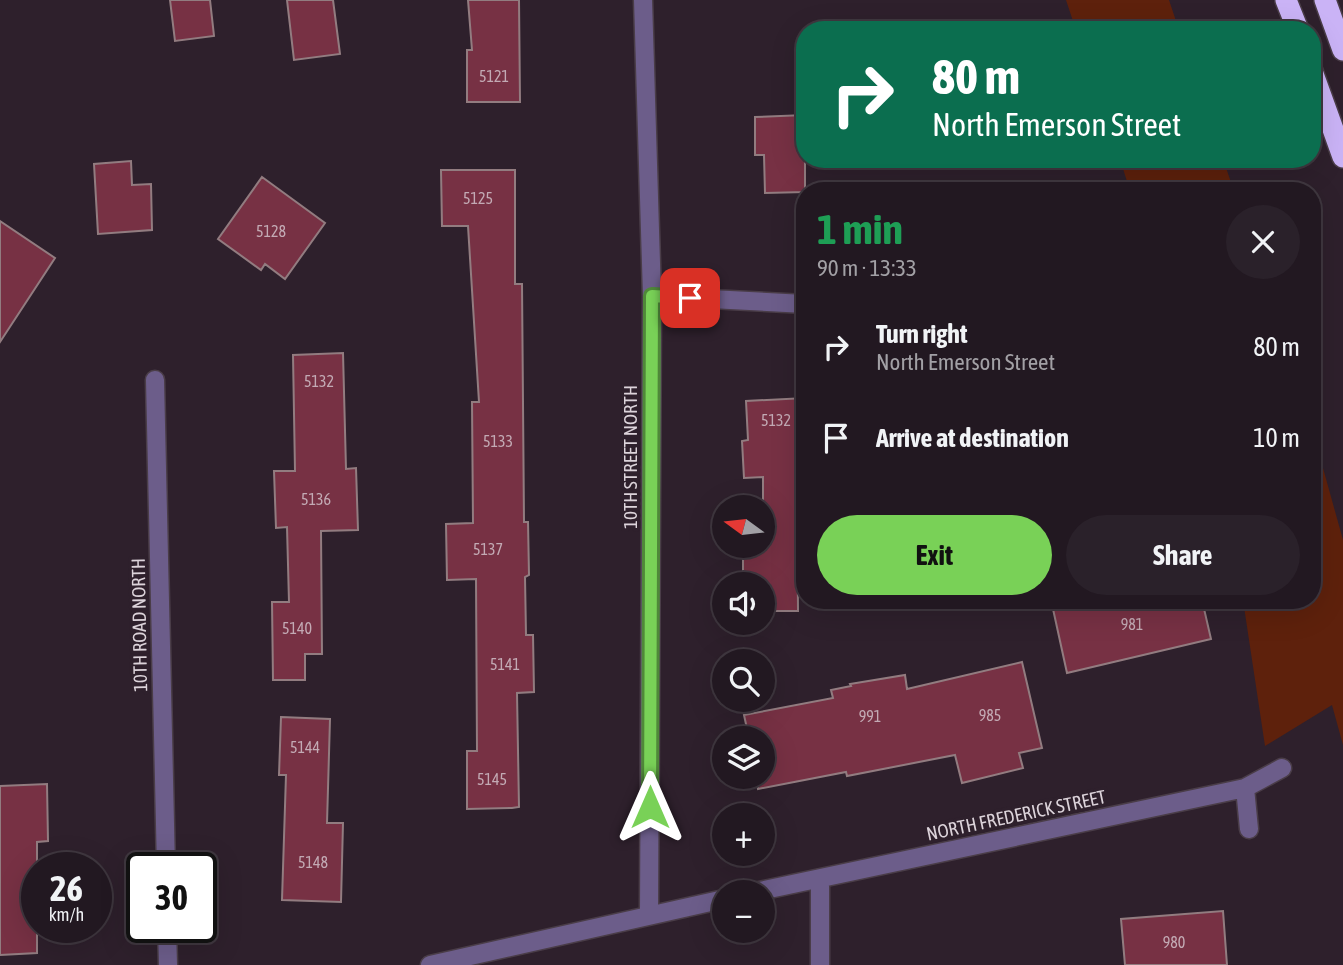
<!DOCTYPE html>
<html lang="en">
<head>
<meta charset="utf-8">
<style>
	body { margin:0; font-family:"Asap Condensed",sans-serif; background:#2a212a; color:#f1f3f6; height:100vh; display:flex; flex-direction:column; font-size:26px; white-space:nowrap }
	* { box-sizing:border-box; margin:0 }
	p { font-size:23px; color:#a2a0a5 }
	.icon { flex:none; width:38px; height:38px; fill:none; stroke:currentColor; stroke-width:2; stroke-linecap:round; stroke-linejoin:round }
	.map { position:relative; flex:1; overflow:hidden }
	.sheet { position:absolute; left:796px; top:182px; width:525px; height:427px; display:flex; flex-direction:column; background:#221821; border-radius:28px; box-shadow:0 7px 28px #0002,0 0 0 2px #3f373f }
	.sheet>* { flex:none }
	.guide { position:absolute; left:796px; top:21px; width:525px; height:147px; border-radius:28px; box-shadow:0 7px 28px #0002,0 0 0 2px #3f373f; background:#0b6e4f; color:#fff; overflow:hidden }
	.needle { width:46px; rotate:285deg }
	.buttons { position:absolute; left:712px; top:495px; display:grid; gap:14px }
	.buttons a { display:grid; place-items:center; width:63px; height:63px; border-radius:50%; background:#221821; box-shadow:0 7px 28px #0002,0 0 0 2px #3f373f; font-size:35px }
	.speed { position:absolute; left:21px; top:852px; display:flex; gap:14px; font-size:35px; font-weight:700; text-align:center }
	.speed>* { display:grid; place-content:center; width:91px; height:91px; border-radius:50%; background:#221821; box-shadow:0 7px 28px #0002,0 0 0 2px #3f373f; line-height:1 }
	.speed small { font-size:18px; font-weight:400 }
	.speed .limit { border:4px solid #111; border-radius:10px; background:#fff; color:#111 }
	.pin { position:absolute; display:grid; place-items:center; width:60px; height:60px; color:#fff; margin:-30px; border-radius:14px; box-shadow:0 4px 10px #0006 }
	.me { position:absolute; width:77px; margin:-38px; rotate:0deg; stroke-linejoin:round; filter:drop-shadow(0 0 5px #0008) }
	.turn { display:flex; align-items:center; gap:24px; height:147px; padding:0 21px; font-size:32px }
	.turn .icon { width:91px; height:91px; stroke-width:2.5 }
	.turn b { display:block; font-size:49px; line-height:60px }
	.round { display:grid; place-items:center; flex:none; width:74px; height:74px; border-radius:37px; background:#2a212a }
	.summary { display:flex; align-items:center; justify-content:space-between; height:119px; padding:0 21px }
	h1 { font-size:42px; font-weight:700; line-height:52px; color:#1e9e55 }
	.cta { display:flex; gap:14px; margin-top:auto; padding:14px 21px }
	.cta a { flex:1; height:80px; border-radius:42px; background:#79d157; color:#111; font-size:28px; font-weight:700; line-height:80px; text-align:center }
	.cta a+a { background:#2a212a; color:#f1f3f6 }
	ul { padding:0; list-style:none }
	li { display:flex; align-items:center; gap:21px; height:91px; padding:0 21px }
	li div { flex:1 }
	li b { display:block; font-size:26px }
	li em { font-style:normal }
	.map>svg:first-child { display:block }
	.green { fill:#5e210c }
	.building { fill:#773144; stroke:#927c80; stroke-width:2 }
	.lines { fill:none; stroke-linecap:round; stroke-linejoin:round }
	.minor-casing { stroke:#4a3d48; stroke-width:21 }
	.highway-casing { stroke:#4a3d48; stroke-width:24 }
	.minor { stroke:#6c5d8a; stroke-width:18 }
	.highway { stroke:#cab3f6; stroke-width:21 }
	.route-casing { stroke:#4f8839; stroke-width:18 }
	.route { stroke:#79d157; stroke-width:12 }
	.labels { text-anchor:middle; dominant-baseline:central; stroke-width:7; stroke-linejoin:round; paint-order:stroke }
	.number-label { font-size:16px; fill:#c3aab4 }
	.street-label { font-size:19px; fill:#dcd3da; stroke:#2e202c }
</style>
</head>
<body>
<div class="map">
<svg width="1343" height="965" viewBox="0 0 1343 965">
	<rect width="100%" height="100%" fill="#2e202c"/>
	<path class="green" d="M1066,0H1169L1179,30H1076Z
		M1120,159H1223L1234,191H1130Z
		M1313,432L1343,540V745L1332,705L1265,746L1243,600H1312Z"/>
	<path class="building" d="M170,0H210L214,36L175,41Z
		M287,0H333L340,54L294,60Z
		M468,0H519L520,102H467V50H472Z
		M805,115V192L765,193L764,155H755V117Z
		M131,161L132,185L151,184L152,230L98,234L94,164Z
		M441,170H515V284H522L524,522H528L529,575L525,577L526,635H533L534,692L517,693L519,807L512,808L467,809V751H477L476,579L447,580L446,524L473,523L472,402H479L468,226H442Z
		M262,177L325,223L285,279L265,264L261,270L218,239Z
		M0,221L55,258L0,342Z
		M343,353L346,469L356,468L358,530L321,531L322,654H305V680H273L272,602H289L287,527L276,528L274,471H295L293,355Z
		M805,398V475L797,476L798,611H763V584H743V546H763V477L744,478L742,441L748,440L746,401Z
		M1091,600H1202L1211,639L1067,673L1053,609Z
		M1022,662L1042,748L1019,753L1023,768L962,783L955,755L847,776L846,772L758,789L756,777H763V738H749L744,715L833,698L831,690L851,686L850,684L905,675L907,689Z
		M281,717L330,719L327,823H343L341,902L282,900L286,775H279Z
		M47,784L48,841L37,842V953L0,955V786Z
		M1223,911L1227,965H1125L1121,919Z"/>
	<g class="lines">
		<defs>
			<path id="minor" d="M643,0L652,296L649,915
				M652,296L805,304
				M155,380L166,868
				M1245,788L1249,829
				M820,878V965
				M755,892L1245,788L1282,768
				M167,928L168,965
				M430,965L724,899"/>
			<path id="highway" d="M1286,0L1298,30
				M1325,0L1343,50
				M1312,71L1343,157"/>
		</defs>
		<use href="#minor" class="minor-casing"/>
		<use href="#highway" class="highway-casing"/>
		<use href="#minor" class="minor"/>
		<use href="#highway" class="highway"/>
	</g>
	<g class="lines">
		<defs>
			<path id="route" d="M650,807L652,296L690,298"/>
		</defs>
		<use href="#route" class="route-casing"/>
		<use href="#route" class="route"/>
	</g>
	<g class="labels">
		<g class="number-label">
			<text x="494" y="76">5121</text>
			<text x="478" y="198">5125</text>
			<text x="271" y="231">5128</text>
			<text x="319" y="381">5132</text>
			<text x="776" y="420">5132</text>
			<text x="498" y="441">5133</text>
			<text x="316" y="499">5136</text>
			<text x="488" y="549">5137</text>
			<text x="1132" y="624">981</text>
			<text x="297" y="628">5140</text>
			<text x="505" y="664">5141</text>
			<text x="990" y="715">985</text>
			<text x="870" y="716">991</text>
			<text x="305" y="747">5144</text>
			<text x="492" y="779">5145</text>
			<text x="313" y="862">5148</text>
			<text x="1174" y="942">980</text>
		</g>
		<g class="street-label">
			<text transform="translate(630 457) rotate(-90)">10TH STREET NORTH</text>
			<text transform="translate(139 625) rotate(-91)">10TH ROAD NORTH</text>
			<text transform="translate(1016 815) rotate(-12)">NORTH FREDERICK STREET</text>
		</g>
	</g>
</svg>
<div class="buttons">
<a><svg class="needle" viewBox="-14 -14 28 28"><path d="M0-13l5 13h-10z" fill="#e53935"/><path d="M0 13l5-13h-10z" fill="#a2a0a5"/></svg></a>
<a><svg class="icon" aria-label="sound" viewBox="0 0 24 24"><path d="M4 9h4l5-4v14l-5-4H4zM17 9q2 3 0 6"/></svg></a>
<a><svg class="icon" aria-label="search" viewBox="0 0 24 24"><circle cx="10" cy="10" r="6"/><path d="M15 15l6 6"/></svg></a>
<a><svg class="icon" aria-label="layers" viewBox="0 0 24 24"><path d="M12 4l9 5-9 5-9-5zM3 14l9 5 9-5"/></svg></a>
<a>+</a>
<a>−</a>
</div>
<div class="speed"><div>26<small>km/h</small></div><div class="limit">30</div></div>
<div class="pin" style="left:690px;top:298px;background:#d93025"><svg class="icon" aria-label="arrive" viewBox="0 0 24 24"><path d="M6 21V4h12l-3 4 3 4H6"/></svg></div>
<svg class="me" style="left:650px;top:807px" viewBox="-20 -20 40 40"><path d="M0-17L14 15 0 8-14 15z" fill="#79d157" stroke="#fff" stroke-width="4"/></svg>
<div class="guide">
<div class="turn"><svg class="icon" aria-label="right" viewBox="0 0 24 24"><path d="M7 20v-9h11M14 6l5 5-5 5"/></svg><div><b>80 m</b>North Emerson Street</div></div>
</div>
<section class="sheet">
<div class="summary"><div><h1>1 min</h1><p>90 m · 13:33</p></div><a class="round"><svg class="icon" aria-label="close" viewBox="0 0 24 24"><path d="M6 6l12 12M18 6L6 18"/></svg></a></div>
<ul>
<li><svg class="icon" aria-label="right" viewBox="0 0 24 24"><path d="M7 20v-9h11M14 6l5 5-5 5"/></svg><div><b>Turn right</b><p>North Emerson Street</p></div><em>80 m</em></li>
<li><svg class="icon" aria-label="arrive" viewBox="0 0 24 24"><path d="M6 21V4h12l-3 4 3 4H6"/></svg><div><b>Arrive at destination</b></div><em>10 m</em></li>
</ul>
<div class="cta"><a>Exit</a><a>Share</a></div>
</section>
</div>
</body>
</html>
